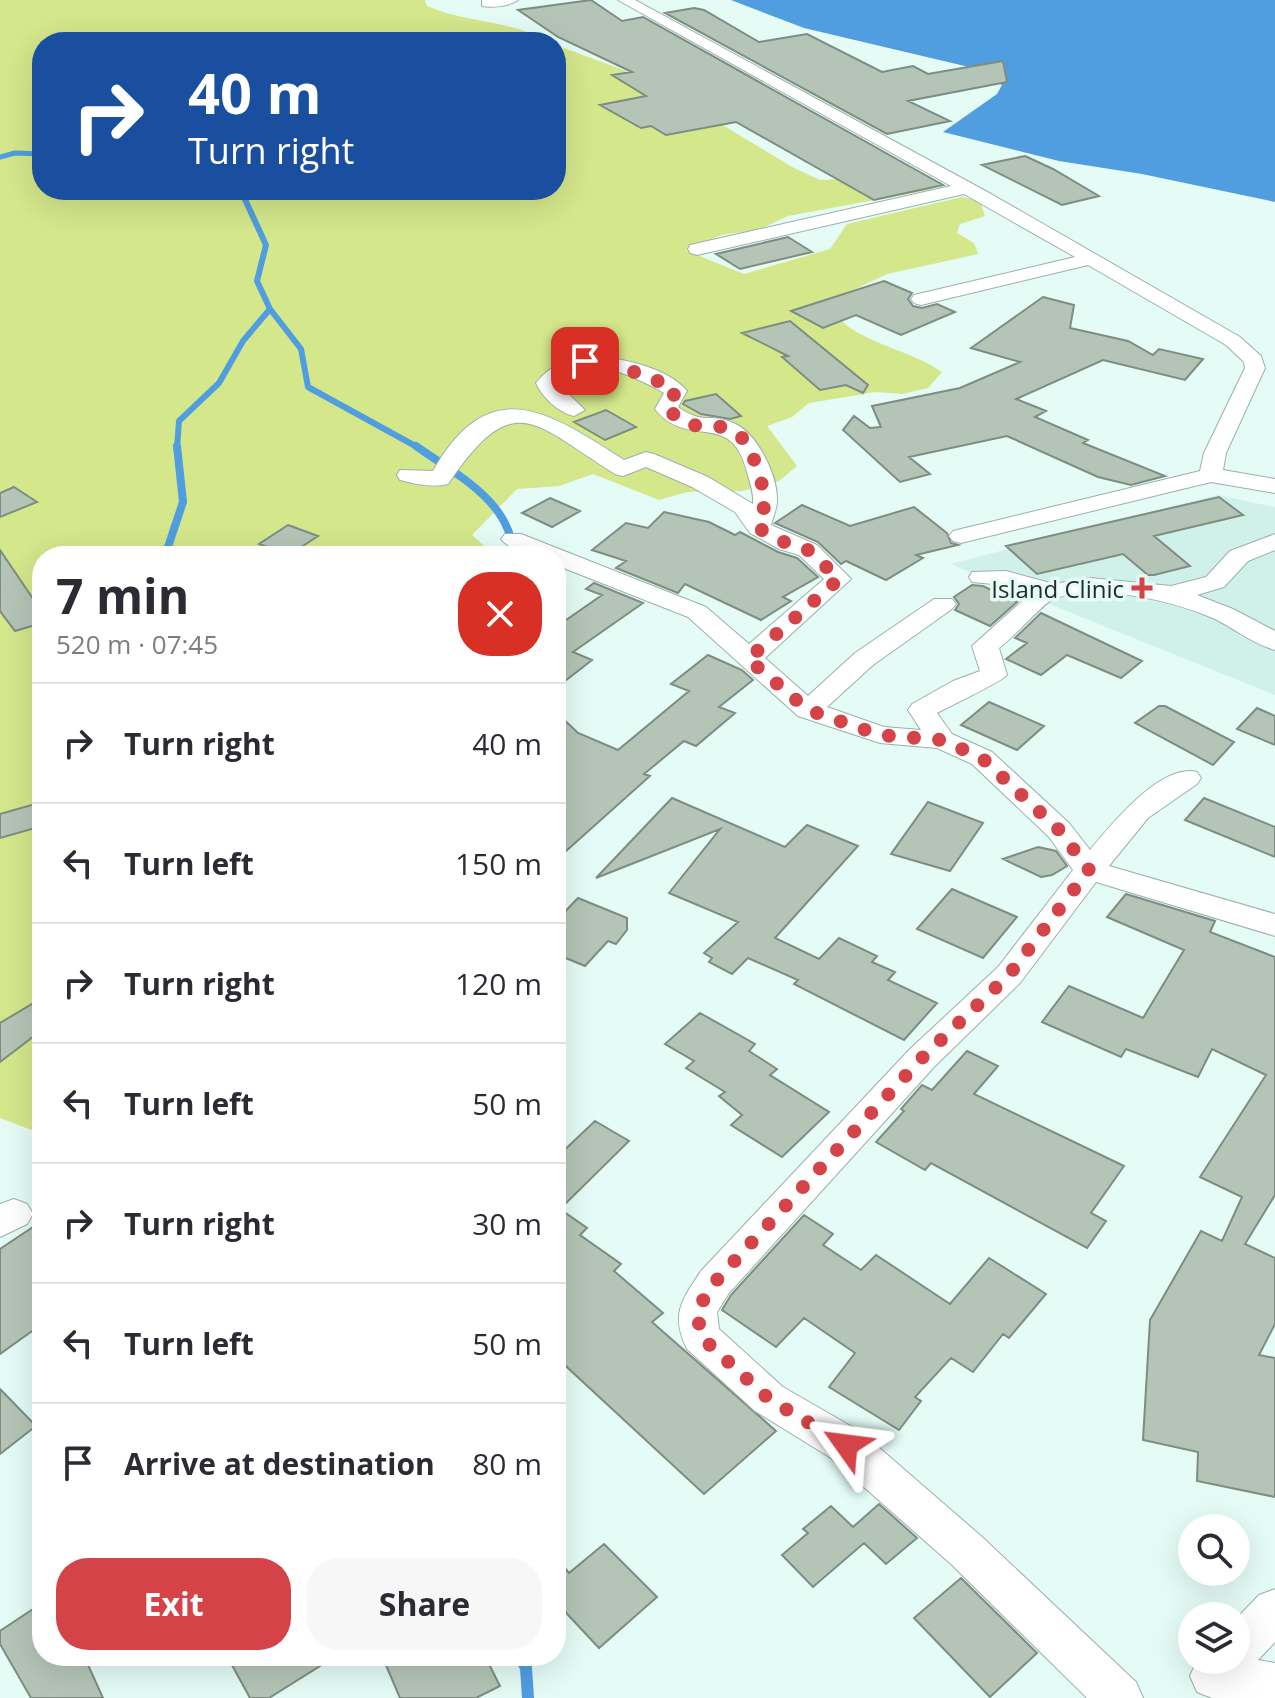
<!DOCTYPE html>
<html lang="en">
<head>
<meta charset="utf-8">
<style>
	body { margin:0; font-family:"Open Sans",sans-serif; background:#f7f7f7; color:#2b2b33; height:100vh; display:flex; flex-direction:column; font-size:30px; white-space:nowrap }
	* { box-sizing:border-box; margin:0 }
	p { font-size:26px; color:#7c7c81 }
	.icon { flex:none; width:44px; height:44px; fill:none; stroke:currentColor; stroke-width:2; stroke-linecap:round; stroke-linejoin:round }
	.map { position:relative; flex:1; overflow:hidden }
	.sheet { position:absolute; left:32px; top:546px; width:534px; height:1120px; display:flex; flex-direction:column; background:#fff; border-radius:32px; box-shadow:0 8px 32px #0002 }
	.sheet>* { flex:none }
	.guide { position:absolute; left:32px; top:32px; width:534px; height:168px; border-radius:32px; box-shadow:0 8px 32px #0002; background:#1a4fa0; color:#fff; overflow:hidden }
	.buttons { position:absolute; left:1178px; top:1514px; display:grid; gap:16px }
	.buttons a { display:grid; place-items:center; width:72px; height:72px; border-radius:50%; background:#fff; box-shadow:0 8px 32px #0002; font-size:40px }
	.pin { position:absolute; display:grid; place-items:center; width:68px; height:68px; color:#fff; margin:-34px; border-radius:16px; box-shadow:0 4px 12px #0006 }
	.me { position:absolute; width:88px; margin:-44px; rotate:301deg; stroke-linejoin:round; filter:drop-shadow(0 0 6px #0008) }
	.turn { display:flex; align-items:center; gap:28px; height:168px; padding:0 24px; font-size:36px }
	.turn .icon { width:104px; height:104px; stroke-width:2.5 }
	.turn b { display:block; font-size:56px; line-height:68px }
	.round { display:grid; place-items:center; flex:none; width:84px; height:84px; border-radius:32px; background:#f7f7f7 }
	.summary { display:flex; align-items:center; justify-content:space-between; height:136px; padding:0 24px }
	h1 { font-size:48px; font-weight:700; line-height:60px }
	.cta { display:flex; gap:16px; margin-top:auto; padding:16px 24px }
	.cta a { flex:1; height:92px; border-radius:32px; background:#d34347; color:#fff; font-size:32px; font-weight:700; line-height:92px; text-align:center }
	.cta a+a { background:#f7f7f7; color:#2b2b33 }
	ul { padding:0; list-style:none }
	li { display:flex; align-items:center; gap:24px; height:120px; padding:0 24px; border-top:2px solid #e1e1e2 }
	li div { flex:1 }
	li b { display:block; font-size:30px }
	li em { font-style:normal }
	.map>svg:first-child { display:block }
	.built { fill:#d0f1ea }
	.green { fill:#d4e78b }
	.water { fill:#509edf }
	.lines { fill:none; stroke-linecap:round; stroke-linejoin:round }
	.stream-far3 { stroke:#509edf; stroke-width:5 }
	.stream-far2 { stroke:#509edf; stroke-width:6 }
	.stream-far1 { stroke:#509edf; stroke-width:8 }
	.stream { stroke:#509edf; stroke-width:12 }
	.building { fill:#b4c5b7; stroke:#7e8d81; stroke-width:2 }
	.minor-casing { stroke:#9ab0ac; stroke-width:2 }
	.minor { fill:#fff; fill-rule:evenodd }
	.route { stroke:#d34347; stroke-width:14; stroke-dasharray:0 25.2 }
	.poi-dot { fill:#d34347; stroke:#e4fbf6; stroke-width:3 }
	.labels { text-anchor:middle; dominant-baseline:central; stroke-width:7; stroke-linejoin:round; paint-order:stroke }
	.poi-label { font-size:24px; fill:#232c2a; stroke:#e4fbf6; text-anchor:end }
</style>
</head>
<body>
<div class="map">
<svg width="1275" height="1698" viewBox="0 0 1275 1698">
	<rect width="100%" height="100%" fill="#e4fbf6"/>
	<path class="built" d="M1217,495L1275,507V695L950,564Z"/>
	<path class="green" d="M0,0H425L427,6C468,24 509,19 550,42H42V190H556V45L645,78L794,168L820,180L917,175L943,183L929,190L788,216L758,230L721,235L685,250L744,274L830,249L847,224L962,197L980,201L985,216L960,224L957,233L974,243L978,254L887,274L832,300C833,306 835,313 839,318C861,343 913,351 942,372L928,388L903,394L876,392L809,403L792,417L767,426L797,466L779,481L742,491L687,492L659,500L593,474L559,486L517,489L472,535L495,556H42V1134L0,1118Z"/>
	<path class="water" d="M731,0H1275V202L1142,174L1059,161L943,132L997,94L1002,85L969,67L804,28Z"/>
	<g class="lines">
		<path class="stream-far3" d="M0,157L15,153L42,154
			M240,190L244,197"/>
		<path class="stream-far2" d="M270,309L301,349L308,387L419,448
			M177,448L179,421L219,383L243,341L270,309L257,281L266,245L243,195"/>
		<path class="stream-far1" d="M416,446C455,474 513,502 513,556
			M165,556L183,502L177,446"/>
		<path class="stream" d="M520,1656L526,1668L528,1698"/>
	</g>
	<path class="building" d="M591,0L622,21L643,17L943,185L874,200L736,122L666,135L651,126L641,128L600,105L646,96L612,75L632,72L558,37L518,10Z
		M694,8L704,10L759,42L807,34L882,72L913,66L928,74L1003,61L1007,82L908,101L950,121L887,134L665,13Z
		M1025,156L1053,169L1099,196L1062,205L982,165Z
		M788,237L812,252L740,269L716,254Z
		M884,281L912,293L908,299L913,306L922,308L937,304L955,312L901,335L856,315L823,328L791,311Z
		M1043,297L1074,305L1070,328L1128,341L1153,355L1159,349L1203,359L1185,380L1103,360L1016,399L1046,411L1035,417L1088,440L1083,443L1165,476L1131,485L1098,477L1007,436L909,457L930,474L900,482L843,430L854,416L870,428L881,427L872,406L960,388L1020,362L971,348Z
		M790,321L868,385L863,393L846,385L820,390L782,357L788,356L742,333Z
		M716,394L741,416L730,419L701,414L683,404L685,401Z
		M606,410L636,427L605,440L574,422Z
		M14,487L37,502L0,517V493Z
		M1219,497L1243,515L1154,536L1190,566L1154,575H1148L1123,554L1037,574L1006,546Z
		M550,498L580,511L552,527L522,513Z
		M802,505L850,526L914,507L947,533L951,543L958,545L916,555L923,558L886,580L846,561L841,564L818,542L775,523Z
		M664,512L709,522L735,535L740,532L778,552L797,558L818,577L783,597L791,601L761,620L685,584L678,593L616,568L626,561L592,550L626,523L648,528Z
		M288,525L318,536L289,555L259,544Z
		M0,550L42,612V623L15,631L0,611Z
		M594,583L643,603L573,652L592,660L556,688V627L602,595L586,589Z
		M972,585L983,586L1017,602L990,626L955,610L959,604L954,597Z
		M1041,613L1142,661L1121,678L1067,655L1041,675L1006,659L1027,643L1015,638Z
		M708,655L742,670L753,680L719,707L735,713L696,746L684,741L644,774L650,776L556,860V712L578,733L618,750L689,691L671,684Z
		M989,702L1044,726L1017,750L961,725Z
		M1159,706H1165L1234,742L1213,765L1135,723Z
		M1257,708L1275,716V745L1237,729Z
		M672,798L785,847L807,825L858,846L775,938L819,959L839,938L877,956L872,962L895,972L888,980L937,1003L904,1040L794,984L798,980L748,958L732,974L709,962L712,958L704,953L738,922L669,893L720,829L596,878Z
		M1204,798L1275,827V857L1185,820Z
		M42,802V826L0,838V814Z
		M928,802L983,823L950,871L891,854Z
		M1038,847L1056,851L1067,866L1052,875L1041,877L1003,859Z
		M952,889L1017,917L983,958L917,929Z
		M1126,894L1215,921L1210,932L1275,957V1195L1245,1244L1275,1258V1324L1259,1355L1275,1358V1497L1197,1481L1198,1452L1143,1440L1150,1320L1201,1231L1222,1241L1242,1197L1200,1177L1266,1075L1212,1049L1198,1077L1126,1049L1121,1057L1042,1022L1069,986L1143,1018L1184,950L1107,917Z
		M578,898L627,918V930L616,944L608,941L585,966L556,954V921Z
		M42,998V1030L0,1062V1023Z
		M700,1013L755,1044L749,1051L777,1069L770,1075L829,1112L782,1157L731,1125L742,1115L719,1096L725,1092L686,1068L694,1061L665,1044Z
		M967,1051L998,1066L974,1094L1124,1166L1091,1213L1106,1221L1087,1248L931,1163L925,1170L876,1142L904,1111L901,1109L922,1085L932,1090Z
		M595,1121L629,1141L560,1209L587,1228L580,1235L621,1264L614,1271L663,1313L652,1322L776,1431L704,1494L556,1357V1158Z
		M804,1215L833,1234L823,1245L861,1270L876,1255L950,1304L989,1258L1046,1294L1009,1338L1003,1334L973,1372L951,1358L915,1397L921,1401L899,1430L829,1387L855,1353L804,1318L776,1347L722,1310L731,1295Z
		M42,1221V1324L0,1354V1249Z
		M0,1389L36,1426L0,1454Z
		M879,1504L917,1538L886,1564L864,1543L813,1587L782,1555L808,1533L803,1529L831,1506L853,1527Z
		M604,1544L657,1597L599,1648L556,1602V1556L569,1573Z
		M961,1578L1037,1653L990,1697L914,1618Z
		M42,1603V1656H84L103,1698H31L0,1644V1631Z
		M227,1656H336L269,1698H250Z
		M382,1656H485L500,1686L476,1698H400Z"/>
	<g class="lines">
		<defs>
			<path id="minor" d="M482,0H518C510,6 492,8 482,6Z
				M618,0H635L991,194L1240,337L1261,356L1265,368L1226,453L1223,470L1275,479V493L1211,482L961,543L953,541L949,536L953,531L1200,471L1204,453L1245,368L1244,362L1226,345L1088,265L921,305L914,303L911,299L914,295L1075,257L964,194L697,255L690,253L688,249L690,245L951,186Z
				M596,356C624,359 668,368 687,391L678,407C704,425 708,413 731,422C756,430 778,475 777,501C777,508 773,518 771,525L817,545L851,579L765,658L808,696L855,653L934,599H952L956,604L952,609L873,665L827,707L884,727L921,730L908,710L912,704L953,681L980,671L972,646L1031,593L1004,585L972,582L969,577L972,572L1006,571L1054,584L1090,578L1171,586L1206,577L1230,551L1275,534V550L1248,561L1224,587L1197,595L1233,609L1275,631V650C1253,644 1235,629 1215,619C1172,600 1098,583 1053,599C1044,603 1012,639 999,648L1007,675C1003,681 950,706 937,713L952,734L992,752L1069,823L1090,850C1111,825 1161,763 1197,772L1201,778L1197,784L1148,818L1109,866L1275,914V936L1096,882L1020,983L934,1067L729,1293L717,1312L719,1329L783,1387L861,1432L981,1536L1136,1682L1143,1698H1087L951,1564L831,1458L755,1411L687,1349C670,1314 682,1300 701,1271L910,1049L998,967L1073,870L1049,837L972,764L937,748L880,743L798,716L688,617L556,565V556C537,556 514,554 501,539L505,534H521L706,607L749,644L824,579L799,555L779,549L750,533L735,512L692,487L646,467L623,476L615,474C532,422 514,387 448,484C433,488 415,484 400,480L397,475L400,470L433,471C490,370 550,413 624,460L646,452L654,454L708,477L753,504C754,493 750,483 747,472C731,408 688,451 655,409L664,393L659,390C624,372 593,356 558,384L585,410L574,416C559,413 542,397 536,383C551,364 573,356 596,356Z
				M14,1199L27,1204L33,1214L27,1224L0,1237V1204Z
				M1275,1589V1642L1258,1660L1275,1663V1698H1212L1197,1692L1190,1676L1197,1660H1236V1619L1259,1595Z"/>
		</defs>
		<use href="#minor" class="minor-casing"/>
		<use href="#minor" class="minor"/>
	</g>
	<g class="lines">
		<path class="route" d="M585,361C619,367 647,373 676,391L666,409L689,425L726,427L745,440L757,466L766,500L758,528L788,544L808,550L839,579L748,659L808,710L880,735L942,740L982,758L1059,830L1089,870L1009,975L922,1058L715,1282L697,1310L701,1337L769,1399L846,1445"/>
	</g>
	<path class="poi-dot" d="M1138 576h8v8h8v8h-8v8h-8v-8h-8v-8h8z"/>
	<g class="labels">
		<g class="poi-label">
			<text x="1124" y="588">Island Clinic</text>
		</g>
	</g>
</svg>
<div class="buttons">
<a><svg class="icon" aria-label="search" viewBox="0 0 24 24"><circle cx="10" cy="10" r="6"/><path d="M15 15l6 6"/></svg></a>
<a><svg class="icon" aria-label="layers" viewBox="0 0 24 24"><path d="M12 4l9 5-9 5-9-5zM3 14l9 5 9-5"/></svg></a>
</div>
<div class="pin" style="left:585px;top:361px;background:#d93025"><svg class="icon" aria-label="arrive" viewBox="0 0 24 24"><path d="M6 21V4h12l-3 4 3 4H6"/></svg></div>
<svg class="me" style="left:846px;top:1445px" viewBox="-20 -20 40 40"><path d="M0-17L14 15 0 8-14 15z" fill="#d34347" stroke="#fff" stroke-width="4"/></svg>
<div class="guide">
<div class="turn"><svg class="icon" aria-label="right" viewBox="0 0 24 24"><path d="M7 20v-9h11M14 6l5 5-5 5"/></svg><div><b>40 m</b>Turn right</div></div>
</div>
<section class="sheet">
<div class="summary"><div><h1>7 min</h1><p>520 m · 07:45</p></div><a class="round" style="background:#d93025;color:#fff"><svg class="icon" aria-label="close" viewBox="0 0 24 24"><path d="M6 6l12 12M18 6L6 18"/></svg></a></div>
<ul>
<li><svg class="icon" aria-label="right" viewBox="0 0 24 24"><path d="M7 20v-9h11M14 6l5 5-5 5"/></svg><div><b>Turn right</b></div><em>40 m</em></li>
<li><svg class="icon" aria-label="left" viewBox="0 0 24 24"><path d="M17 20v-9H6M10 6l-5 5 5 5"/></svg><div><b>Turn left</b></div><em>150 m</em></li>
<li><svg class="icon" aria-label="right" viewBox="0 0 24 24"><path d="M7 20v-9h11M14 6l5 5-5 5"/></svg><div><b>Turn right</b></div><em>120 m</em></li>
<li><svg class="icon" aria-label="left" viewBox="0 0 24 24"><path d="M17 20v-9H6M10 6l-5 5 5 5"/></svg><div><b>Turn left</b></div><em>50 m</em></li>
<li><svg class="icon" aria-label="right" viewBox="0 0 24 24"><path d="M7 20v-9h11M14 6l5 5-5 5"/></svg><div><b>Turn right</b></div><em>30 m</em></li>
<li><svg class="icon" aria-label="left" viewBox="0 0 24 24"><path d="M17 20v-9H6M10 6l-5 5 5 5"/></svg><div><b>Turn left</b></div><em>50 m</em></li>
<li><svg class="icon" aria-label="arrive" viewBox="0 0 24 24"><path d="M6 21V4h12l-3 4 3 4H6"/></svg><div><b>Arrive at destination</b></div><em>80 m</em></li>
</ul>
<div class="cta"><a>Exit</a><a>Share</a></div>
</section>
</div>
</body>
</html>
